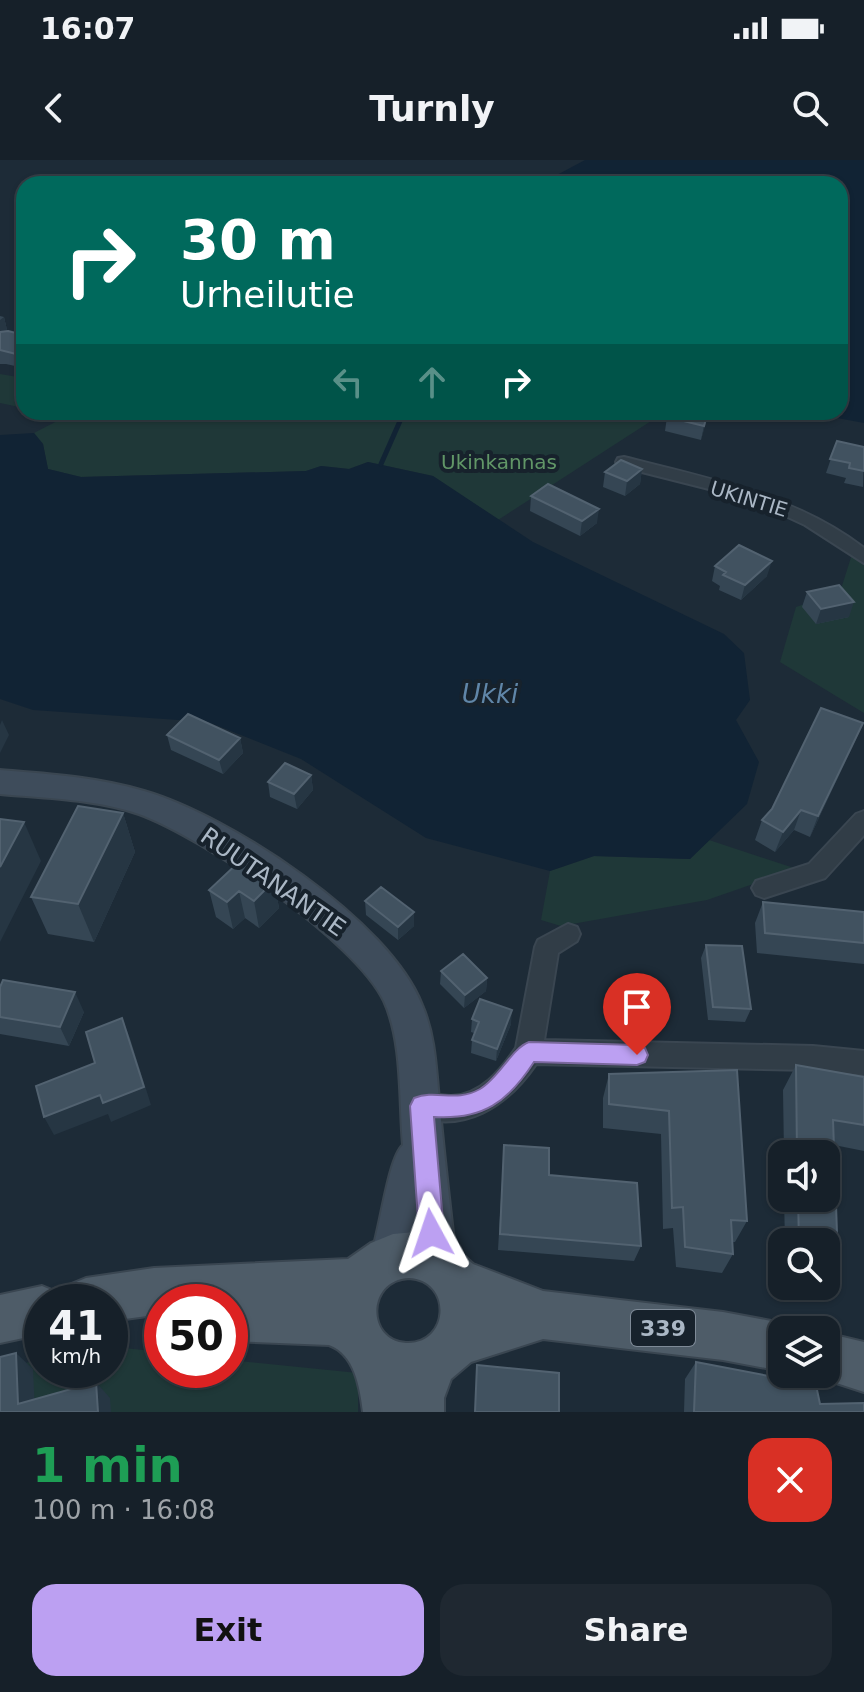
<!DOCTYPE html>
<html lang="en">
<head>
<meta charset="utf-8">
<style>
	body { margin:0; font-family:"DejaVu Sans",sans-serif; background:#1f2831; color:#f1f3f6; height:100vh; display:flex; flex-direction:column; font-size:30px; white-space:nowrap }
	* { box-sizing:border-box; margin:0 }
	p { font-size:26px; color:#9ea3a8 }
	.icon { flex:none; width:44px; height:44px; fill:none; stroke:currentColor; stroke-width:2; stroke-linecap:round; stroke-linejoin:round }
	.map { position:relative; height:1252px; overflow:hidden }
	.panel { display:flex; flex-direction:column; background:#162029; flex:1 }
	.panel>* { flex:none }
	.hud { position:absolute; left:16px; top:16px; width:832px; height:244px; border-radius:24px; box-shadow:0 2px 6px #0004,0 0 0 2px #353e46; background:#00695c; color:#fff; overflow:hidden }
	.tools { position:absolute; left:768px; top:980px; display:grid; gap:16px }
	.tools a { display:grid; place-items:center; width:72px; height:72px; border-radius:16px; background:#162029; box-shadow:0 2px 6px #0004,0 0 0 2px #353e46; font-size:40px }
	.speed { position:absolute; left:24px; top:1124px; display:flex; gap:16px; font-size:40px; font-weight:700; text-align:center }
	.speed>* { display:grid; place-content:center; width:104px; height:104px; border-radius:50%; background:#162029; box-shadow:0 2px 6px #0004,0 0 0 2px #353e46; line-height:1 }
	.speed small { font-size:20px; font-weight:400 }
	.speed .limit { border:12px solid #d22; background:#fff; color:#111 }
	.pin { position:absolute; display:grid; place-items:center; width:68px; height:68px; color:#fff; margin:-82px -34px; border-radius:50% 50% 50% 0; rotate:-45deg; box-shadow:0 0 8px #0007 }
	.pin .icon { rotate:45deg }
	.me { position:absolute; width:88px; margin:-44px; rotate:355deg; stroke-linejoin:round; filter:drop-shadow(0 0 6px #0008) }
	.turn { display:flex; align-items:center; gap:28px; height:168px; padding:0 32px; font-size:36px }
	.turn .icon { width:104px; height:104px; stroke-width:2.5 }
	.turn b { display:block; font-size:56px; line-height:68px }
	.lanes { display:flex; align-items:center; height:76px; padding:0 32px; background:#0003; justify-content:center; gap:40px; direction:ltr }
	.lanes .off { opacity:.35 }
	.round { display:grid; place-items:center; flex:none; width:84px; height:84px; border-radius:24px; background:#1f2831 }
	.headline { display:flex; align-items:center; justify-content:space-between; height:136px; padding:0 32px }
	h1 { font-size:48px; font-weight:600; line-height:60px; color:#1e9e55 }
	.cta { display:flex; gap:16px; margin-top:auto; padding:16px 32px }
	.cta a { flex:1; height:92px; border-radius:24px; background:#bca0f2; color:#111; font-size:32px; font-weight:600; line-height:92px; text-align:center }
	.cta a+a { background:#1f2831; color:#f1f3f6 }
	.status { display:flex; justify-content:space-between; align-items:center; height:56px; padding:0 40px; background:#162029; direction:ltr }
	.status svg { height:22px; fill:currentColor }
	header { display:flex; justify-content:space-between; align-items:center; height:104px; padding:0 32px; background:#162029; font-size:36px; font-weight:600 }
	.map>svg:first-child { display:block }
	.green { fill:#1f3838 }
	.water { fill:#112334 }
	.lines { fill:none; stroke-linecap:round; stroke-linejoin:round }
	.stream { stroke:#112334; stroke-width:5 }
	.minor-casing { stroke:#3a4651; stroke-width:4 }
	.secondary-casing { stroke:#3a4651; stroke-width:4 }
	.primary-casing { stroke:#3a4651; stroke-width:4 }
	.minor { fill:#313d47; fill-rule:evenodd }
	.secondary { fill:#3e4c5b; fill-rule:evenodd }
	.primary { fill:#4e5c68; fill-rule:evenodd }
	.wall { fill:#354654 }
	.shaded-wall { fill:#263643 }
	.building { fill:#415260; stroke:#526270; stroke-width:2 }
	.route { fill:#bca0f2; stroke:#7a689d; stroke-width:2 }
	.labels { text-anchor:middle; dominant-baseline:central; stroke-width:8; stroke-linejoin:round; paint-order:stroke }
	.far-park-label { font-size:20px; fill:#619667; stroke:#17222c }
	.far-street-label { font-size:20px; fill:#aab7c5; stroke:#17222c }
	.shield { fill:#17222c; stroke:#7e8a97; stroke-width:2 }
	.shield-label { font-size:22px; font-weight:bold; fill:#aab7c5 }
	.street-label { font-size:24px; fill:#aab7c5; stroke:#17222c }
	.water-label { font-size:26px; font-style:italic; fill:#6086a8; stroke:#17222c }
</style>
</head>
<body>
<div class="status"><b>16:07</b><svg viewBox="0 0 49 12"><path d="M0 12V9h3v3zM5 12V6h3v6zM10 12V3h3v9zM15 12V0h3v12zM26 1h20v11H26zM47 4h2v5h-2z"/></svg></div>
<header><svg class="icon" aria-label="back" viewBox="0 0 24 24"><path d="M15 5l-7 7 7 7"/></svg>Turnly<svg class="icon" aria-label="search" viewBox="0 0 24 24"><circle cx="10" cy="10" r="6"/><path d="M15 15l6 6"/></svg></header>
<div class="map">
<svg width="864" height="1252" viewBox="0 0 864 1252">
	<rect width="100%" height="100%" fill="#1d2b37"/>
	<path class="green" d="M0,214L24,218V248L0,243Z
		M40,252H71L66,257L122,252H665L498,360L433,316L368,302L349,309L321,306L306,311L81,317L48,309L43,284L34,273L63,258Z
		M854,388L864,393V553L780,502L796,447L840,432Z
		M709,680L797,709L707,740L561,766L541,760L550,711L594,696L690,699Z
		M124,1188L162,1192V1210H230V1200L358,1213V1252H0V1211L42,1198V1210H110V1190Z"/>
	<path class="water" d="M585,0H864V263L805,252H840V24H540Z
		M34,273L43,284L48,309L81,317L306,311L321,306L349,309L368,302L433,316L533,382L724,474L744,493L750,540L736,560L759,602L747,644L690,699L594,696L550,711L426,678L301,599L208,562L33,550L0,539V275Z"/>
	<g class="lines">
		<path class="stream" d="M381,304L404,252"/>
		<defs>
			<path id="minor" d="M624,297C707,318 795,335 864,388V403L805,365L775,351L713,330L618,306L616,302L618,298Z
				M864,651V675L825,718L764,738L756,735L752,728L756,721L809,704L856,654Z
				M568,764L577,767L580,774L577,781L558,793L544,880L813,886L864,891V915L813,910L536,904C507,946 464,975 412,955L408,946L412,937C426,932 437,935 451,936C480,936 501,910 516,888L535,787L538,780Z"/>
			<path id="secondary" d="M0,610C48,614 97,617 144,631C230,656 389,760 422,845C435,875 436,908 439,940C443,984 448,1029 453,1073L459,1100L452,1115L437,1122L422,1115L414,1096L408,1110L393,1117L378,1110L371,1095C380,1071 388,998 403,985C399,940 403,883 384,841C355,780 202,677 139,654C95,639 45,638 0,634Z"/>
			<path id="primary" d="M415,1072L452,1085L473,1104L543,1131L723,1152L782,1163L799,1170H782V1211L723,1200L543,1179L471,1202L451,1219L444,1238V1252H363C360,1228 355,1194 329,1185L230,1181V1142H162V1154L110,1161V1142H42V1174L0,1183V1135L42,1126L59,1133L62,1142L69,1125L86,1118L154,1108L348,1099L371,1083L393,1074ZM409,1118C453,1120 450,1185 406,1183C366,1181 366,1120 409,1118Z
				M826,1173L864,1182V1232L809,1214H826Z"/>
		</defs>
		<use href="#minor" class="minor-casing"/>
		<use href="#secondary" class="secondary-casing"/>
		<use href="#primary" class="primary-casing"/>
		<use href="#minor" class="minor"/>
		<use href="#secondary" class="secondary"/>
		<use href="#primary" class="primary"/>
	</g>
	<path class="wall" d="M0,156L4,157L7,170L6,171L24,175V208L6,204H0Z
		M708,252L701,280L665,271L667,257Z
		M837,281L864,287L863,327L844,323L846,318L826,313Z
		M642,309L640,324L625,336L603,327L605,312Z
		M531,336L597,363L580,376L530,351Z
		M715,406L767,416L741,440L719,430L720,426L712,421Z
		M807,432L849,457L816,464L802,447Z
		M863,563L810,677L794,670L775,692L755,680L762,660Z
		M167,575L240,578L243,593L223,614L171,590Z
		M311,615L313,630L297,649L270,637L268,622Z
		M123,653L135,692L94,782L48,774L31,737Z
		M274,721L279,748L259,768L245,758L233,769L216,757L209,730Z
		M365,741L414,766L398,780L366,755Z
		M763,742L864,752V804L757,793L755,763Z
		M706,785L751,849L745,862L708,860L701,798Z
		M441,811L487,818L486,831L464,848L440,824Z
		M0,827L84,852L69,886L0,874Z
		M472,859L511,864L496,901L471,893L472,880L474,873L471,872Z
		M796,905L864,917V991L834,985L838,1101L826,1117V1082H785L784,1038H826V994H784L783,930Z
		M737,910L747,1061L735,1082H732L733,1094L722,1113L676,1107L673,1068L663,1069L661,974L603,968V938L609,914Z
		M504,985L549,1015L641,1086L634,1101L498,1090Z
		M696,1202L820,1244L864,1252H684L685,1219Z"/>
	<path class="shaded-wall" d="M4,157L7,170L0,177V160Z
		M708,252L706,263L701,280L704,266Z
		M642,309L640,324L625,336L627,321Z
		M599,349L597,363L580,376L582,361Z
		M772,401L767,416L741,440L745,425Z
		M854,442L849,457L816,464L821,449Z
		M2,560L9,575L0,593V565Z
		M863,563L854,584L810,677L818,656Z
		M240,578L243,593L223,614L219,600Z
		M311,615L313,630L297,649L294,634Z
		M801,650L794,670L775,692L783,672Z
		M123,653L135,692L94,782L78,744Z
		M24,662L41,701L0,782V707Z
		M274,721L279,748L259,768L254,741Z
		M239,731L245,758L233,769L227,742Z
		M414,752V766L398,780V767Z
		M487,818L486,831L464,848L465,835Z
		M75,832L84,852L69,886L60,867Z
		M512,850L511,864L496,901L497,889Z
		M122,858L130,878L151,945L111,962L108,954L54,975L44,957L100,935Z
		M16,1193L33,1209L35,1252L18,1244Z
		M96,1222L110,1238L111,1252H98Z"/>
	<path class="building" d="M8,171L24,175V196L0,190V172Z
		M671,252H708L704,266L667,257Z
		M837,281L864,287V311L849,308L850,303L830,299Z
		M621,300L642,309L627,321L605,312Z
		M548,324L599,349L582,361L531,336Z
		M739,385L772,401L745,425L723,415L726,412L715,406Z
		M839,425L854,442L821,449L807,432Z
		M821,548L863,563L818,656L801,650L783,672L762,660L772,649Z
		M188,554L240,578L219,600L167,575Z
		M285,603L311,615L294,634L268,622Z
		M78,646L123,653L78,744L31,737Z
		M0,659L24,662L0,707Z
		M241,700L274,721L254,741L239,731L227,742L209,730Z
		M381,727L414,752L398,767L365,741Z
		M763,742L864,752V783L765,773Z
		M706,785L742,786L751,849L713,847Z
		M463,794L487,818L465,835L441,811Z
		M3,820L75,832L60,867L0,857V827Z
		M480,839L512,850L497,889L472,880L479,862L472,859Z
		M122,858L144,927L103,943L100,935L44,957L36,926L95,903L86,872Z
		M796,905L864,917V965L833,960L838,1101L826,1099V1082H799L798,1038H826V994H797Z
		M737,910L747,1061L731,1060L733,1094L685,1087L683,1047L672,1048L669,951L609,944V914Z
		M504,985L549,988V1015L637,1023L641,1086L500,1074Z
		M16,1193L18,1244L96,1222L98,1252H0V1197Z
		M696,1202L816,1225L820,1244L864,1243V1252H694Z
		M477,1205L559,1213V1252H475Z"/>
	<path class="route" d="M529,882L637,885L645,888L648,895L645,902L637,905L534,902C508,942 483,960 434,957L444,1073L440,1081L431,1085L423,1081L419,1073L410,946L414,938C437,929 455,943 480,929C499,918 512,888 529,882Z"/>
	<g class="labels">
		<g class="far-park-label">
			<text x="499" y="302">Ukinkannas</text>
		</g>
		<g class="far-street-label">
			<text transform="translate(749 339) rotate(17)">UKINTIE</text>
		</g>
		<rect class="shield" x="631" y="1150" width="64" height="36" rx="6"/>
		<g class="shield-label">
			<text x="663" y="1168">339</text>
		</g>
		<g class="street-label">
			<text transform="translate(273 722) rotate(35)">RUUTANANTIE</text>
		</g>
		<g class="water-label">
			<text x="490" y="534">Ukki</text>
		</g>
	</g>
</svg>
<div class="tools">
<a><svg class="icon" aria-label="sound" viewBox="0 0 24 24"><path d="M4 9h4l5-4v14l-5-4H4zM17 9q2 3 0 6"/></svg></a>
<a><svg class="icon" aria-label="search" viewBox="0 0 24 24"><circle cx="10" cy="10" r="6"/><path d="M15 15l6 6"/></svg></a>
<a><svg class="icon" aria-label="layers" viewBox="0 0 24 24"><path d="M12 4l9 5-9 5-9-5zM3 14l9 5 9-5"/></svg></a>
</div>
<div class="speed"><div>41<small>km/h</small></div><div class="limit">50</div></div>
<div class="pin" style="left:637px;top:895px;background:#d93025"><svg class="icon" aria-label="arrive" viewBox="0 0 24 24"><path d="M6 21V4h12l-3 4 3 4H6"/></svg></div>
<svg class="me" style="left:431px;top:1073px" viewBox="-20 -20 40 40"><path d="M0-17L14 15 0 8-14 15z" fill="#bca0f2" stroke="#fff" stroke-width="4"/></svg>
<div class="hud">
<div class="turn"><svg class="icon" aria-label="right" viewBox="0 0 24 24"><path d="M7 20v-9h11M14 6l5 5-5 5"/></svg><div><b>30 m</b>Urheilutie</div></div>
<div class="lanes"><svg class="icon off" aria-label="left" viewBox="0 0 24 24"><path d="M17 20v-9H6M10 6l-5 5 5 5"/></svg><svg class="icon off" aria-label="ahead" viewBox="0 0 24 24"><path d="M12 20V5M6 11l6-6 6 6"/></svg><svg class="icon" aria-label="right" viewBox="0 0 24 24"><path d="M7 20v-9h11M14 6l5 5-5 5"/></svg></div>
</div>
</div>
<section class="panel">
<div class="headline"><div><h1>1 min</h1><p>100 m · 16:08</p></div><a class="round" style="background:#d93025;color:#fff"><svg class="icon" aria-label="close" viewBox="0 0 24 24"><path d="M6 6l12 12M18 6L6 18"/></svg></a></div>
<div class="cta"><a>Exit</a><a>Share</a></div>
</section>
</body>
</html>
